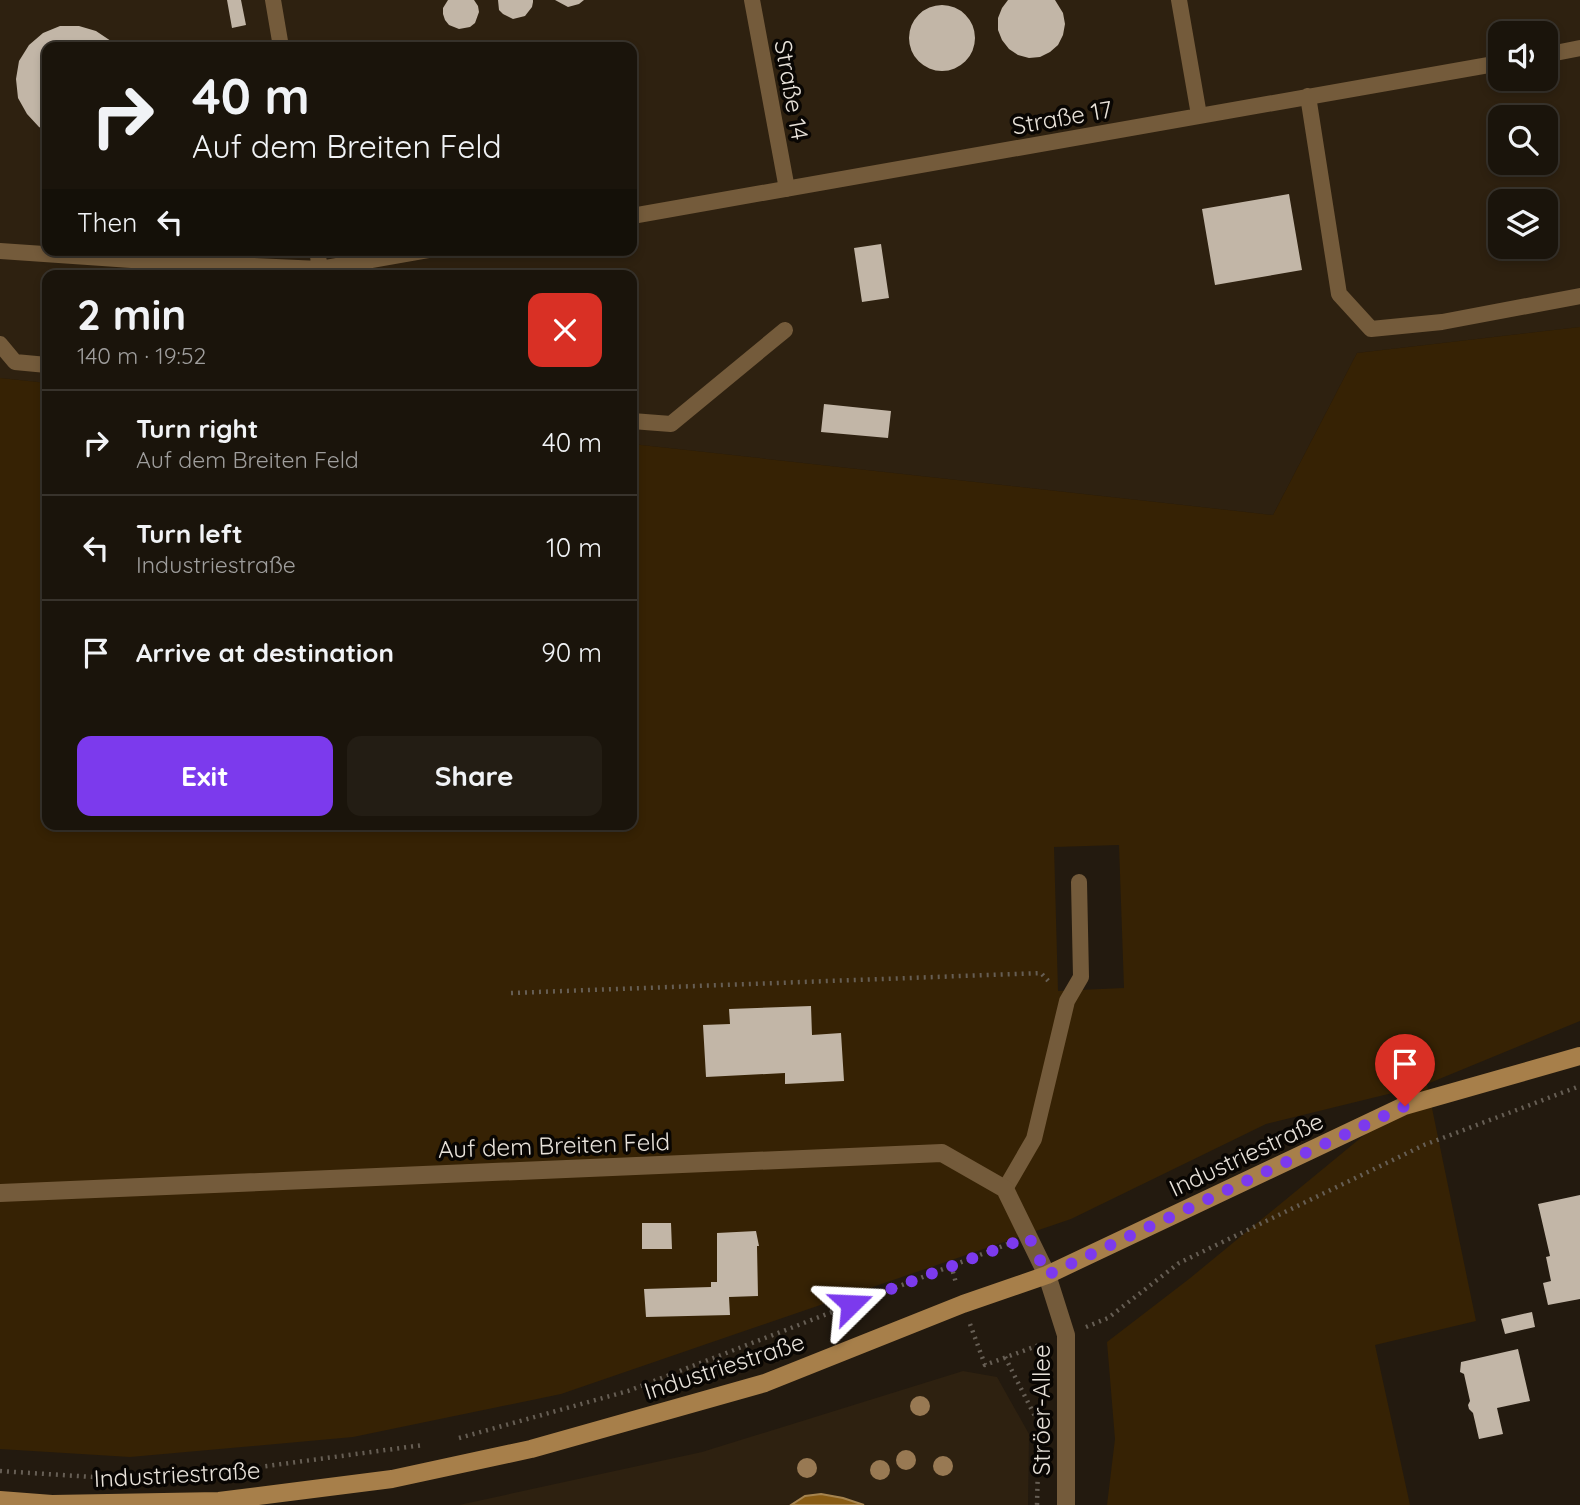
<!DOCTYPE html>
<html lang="en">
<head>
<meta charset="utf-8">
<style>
	body { margin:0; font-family:Quicksand,sans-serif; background:#231d14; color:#f1f3f6; height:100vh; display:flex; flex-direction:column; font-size:26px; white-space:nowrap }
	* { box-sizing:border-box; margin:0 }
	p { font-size:23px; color:#9f9e9d }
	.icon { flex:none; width:38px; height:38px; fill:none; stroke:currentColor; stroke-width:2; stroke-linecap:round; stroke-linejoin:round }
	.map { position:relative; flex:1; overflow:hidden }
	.details { position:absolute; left:42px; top:270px; width:595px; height:560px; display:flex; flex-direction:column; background:#1a140b; border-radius:14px; box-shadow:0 4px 10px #0003,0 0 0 2px #38332c }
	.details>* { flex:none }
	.guide { position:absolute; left:42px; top:42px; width:595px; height:214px; border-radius:14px; box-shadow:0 4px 10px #0003,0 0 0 2px #38332c; background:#1a140b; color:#f1f3f6; overflow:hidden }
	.controls { position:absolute; left:1488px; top:21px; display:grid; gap:14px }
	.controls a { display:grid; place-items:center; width:70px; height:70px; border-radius:14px; background:#1a140b; box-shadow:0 4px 10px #0003,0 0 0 2px #38332c; font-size:35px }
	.pin { position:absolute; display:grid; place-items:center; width:60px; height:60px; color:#fff; margin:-72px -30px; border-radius:50% 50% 50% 0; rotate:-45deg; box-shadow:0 0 7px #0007 }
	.pin .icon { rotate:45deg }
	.me { position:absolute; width:77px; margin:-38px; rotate:69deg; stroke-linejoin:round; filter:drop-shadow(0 0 5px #0008) }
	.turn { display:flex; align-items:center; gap:24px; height:147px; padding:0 35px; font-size:32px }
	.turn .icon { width:91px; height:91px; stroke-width:2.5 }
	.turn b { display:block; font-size:49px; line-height:60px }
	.then { display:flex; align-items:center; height:66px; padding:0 35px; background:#0003; gap:14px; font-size:26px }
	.round { display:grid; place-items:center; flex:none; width:74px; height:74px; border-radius:14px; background:#231d14 }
	.head { display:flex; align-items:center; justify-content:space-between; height:119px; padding:0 35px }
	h1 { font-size:42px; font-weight:700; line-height:52px }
	.primary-button { display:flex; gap:14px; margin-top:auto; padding:14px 35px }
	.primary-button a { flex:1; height:80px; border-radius:14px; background:#7c3aed; color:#fff; font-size:28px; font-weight:700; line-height:80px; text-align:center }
	.primary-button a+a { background:#231d14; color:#f1f3f6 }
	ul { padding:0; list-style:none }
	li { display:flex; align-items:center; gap:21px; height:105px; padding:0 35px; border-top:2px solid #38332c }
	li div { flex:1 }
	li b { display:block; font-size:26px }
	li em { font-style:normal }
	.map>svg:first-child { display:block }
	.built { fill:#2e2110; fill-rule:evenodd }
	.green { fill:#362204; fill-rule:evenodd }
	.water { fill:#895c14; stroke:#a6844f; stroke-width:2 }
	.building { fill:#c2b6a7 }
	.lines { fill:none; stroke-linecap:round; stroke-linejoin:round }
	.path { stroke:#665e54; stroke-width:4.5; stroke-dasharray:2 5; stroke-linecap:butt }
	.service { stroke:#745b3b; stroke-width:16 }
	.minor { stroke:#745b3b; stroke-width:18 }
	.secondary { stroke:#a77f4a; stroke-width:18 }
	.tree { fill:#987953 }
	.route { stroke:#7c3aed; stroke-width:12; stroke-dasharray:0 21.6 }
	.labels { text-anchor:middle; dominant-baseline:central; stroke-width:7; stroke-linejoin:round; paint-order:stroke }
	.street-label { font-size:24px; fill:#e8e2da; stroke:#090603 }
</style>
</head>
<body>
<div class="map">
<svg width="1580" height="1505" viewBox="0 0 1580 1505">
	<rect width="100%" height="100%" fill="#231a0f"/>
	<path class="built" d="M0,0H1580V327L1357,353L1273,515L632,444V275H47V383L0,378ZM1500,33H1545V79H1500ZM47,47H632V250H47ZM1500,117H1545V163H1500ZM1500,201H1545V247H1500Z
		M963,1371L997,1377L1029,1434L1028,1505H459L702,1452Z"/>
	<path class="green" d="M1580,327V1021L1427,1084L1476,1321L1375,1345L1410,1505H1107L1115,1439L1107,1342L1189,1279L1425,1085L1266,1124L1071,1219L561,1394L353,1437L130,1457L0,1449V378L47,383V824H632V444L1273,515L1357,353ZM1119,845L1124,988L1058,991L1054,847Z"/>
	<path class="water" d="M821,1494L843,1498L864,1505H791L805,1496Z"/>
	<path class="building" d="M227,0H241L246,25L232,28Z
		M448,0H474L478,6L479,12L475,23L470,27L459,29L449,25L445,20L443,14V8Z
		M498,0H533V2L532,7L525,16L513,19L503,14L499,10Z
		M555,0H584L579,4L568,7Z
		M1008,0H1055L1063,13L1065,24L1063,35L1058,45L1050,52L1040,57L1029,58L1018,55L1009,49L1002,40L998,30V18L1002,8Z
		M909 38a33 33 0 1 1 66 0a33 33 0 1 1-66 0Z
		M60,26H79L96,31L111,41L115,47H47V131L39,127L27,114L18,98L16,79L19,61L29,45L43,33Z
		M1289,194L1302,270L1215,285L1202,209Z
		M881,244L889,298L862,302L854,248Z
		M824,404L891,411L888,438L821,432Z
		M811,1006L812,1035L841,1033L844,1081L785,1084V1073L706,1077L703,1025L730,1024L729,1009Z
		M1580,1195V1299L1548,1305L1543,1283L1551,1281L1546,1257L1550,1256L1538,1204Z
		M642,1223H671L672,1249H642Z
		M756,1231L759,1246H757L758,1296L729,1297L730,1315L646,1317L644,1289L711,1287V1282H717V1233Z
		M1532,1312L1535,1327L1505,1334L1501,1319Z
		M1518,1349L1530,1401L1497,1408L1503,1434L1479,1439L1473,1413L1469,1409L1468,1405L1470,1401L1464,1374L1460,1372L1461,1362Z"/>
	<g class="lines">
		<path class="path" d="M511,993L1041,973L1051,984
			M951,1265L956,1283
			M970,1324L985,1365L1042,1344
			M1086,1327L1108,1318L1179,1263L1424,1145L1580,1086
			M1005,1357L1039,1424L1037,1505
			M459,1438L628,1391L1008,1244
			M0,1471L93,1477L230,1471L423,1445"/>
		<path class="service" d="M273,0L281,47
			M752,0L787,189
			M1179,0L1199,115
			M1545,55L1580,48
			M1308,96L1339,294L1371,329L1442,322L1580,296
			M632,216L1500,63
			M317,250L320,269
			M0,251L146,261L320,269L428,250
			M0,344L15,362L47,365
			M632,421L671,424L785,330
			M1005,1189L1034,1139L1067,1001L1081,977L1079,882"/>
		<path class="minor" d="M0,1193L942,1153L1005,1189L1047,1275L1066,1335V1505"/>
		<path class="secondary" d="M0,1500L52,1504L219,1501L392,1479L531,1449L765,1383L963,1304L1047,1275L1404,1106L1580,1056"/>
	</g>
	<g class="tree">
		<circle cx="920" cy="1406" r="10"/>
		<circle cx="906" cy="1460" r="10"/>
		<circle cx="943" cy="1466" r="10"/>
		<circle cx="807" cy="1468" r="10"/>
		<circle cx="880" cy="1470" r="10"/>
	</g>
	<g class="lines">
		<path class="route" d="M851,1304L1029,1237L1047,1275L1405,1106"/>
	</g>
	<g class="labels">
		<g class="street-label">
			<text transform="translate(792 90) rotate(80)">Straße 14</text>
			<text transform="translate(1062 117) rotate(-10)">Straße 17</text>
			<text transform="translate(554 1145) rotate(-2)">Auf dem Breiten Feld</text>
			<text transform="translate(1246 1154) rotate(-25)">Industriestraße</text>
			<text transform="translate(724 1366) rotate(-18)">Industriestraße</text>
			<text transform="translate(1041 1410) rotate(-90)">Ströer-Allee</text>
			<text transform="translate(177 1474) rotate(-3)">Industriestraße</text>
		</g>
	</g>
</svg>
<div class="controls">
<a><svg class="icon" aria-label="sound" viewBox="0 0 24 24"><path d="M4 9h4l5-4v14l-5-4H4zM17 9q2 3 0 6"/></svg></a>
<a><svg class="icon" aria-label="search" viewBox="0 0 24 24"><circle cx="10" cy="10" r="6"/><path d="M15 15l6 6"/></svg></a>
<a><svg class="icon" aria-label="layers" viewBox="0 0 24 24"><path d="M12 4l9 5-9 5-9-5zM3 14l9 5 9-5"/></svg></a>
</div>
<div class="pin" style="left:1405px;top:1106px;background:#d93025"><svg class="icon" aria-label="arrive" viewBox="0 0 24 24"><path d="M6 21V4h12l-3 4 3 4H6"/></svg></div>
<svg class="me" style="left:851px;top:1304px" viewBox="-20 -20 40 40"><path d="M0-17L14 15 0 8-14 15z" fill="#7c3aed" stroke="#fff" stroke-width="4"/></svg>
<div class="guide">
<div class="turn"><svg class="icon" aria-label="right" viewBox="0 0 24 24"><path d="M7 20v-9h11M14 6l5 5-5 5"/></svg><div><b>40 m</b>Auf dem Breiten Feld</div></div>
<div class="then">Then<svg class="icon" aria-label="left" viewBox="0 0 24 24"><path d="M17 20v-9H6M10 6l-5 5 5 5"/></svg></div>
</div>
<section class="details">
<div class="head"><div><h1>2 min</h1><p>140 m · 19:52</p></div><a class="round" style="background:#d93025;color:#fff"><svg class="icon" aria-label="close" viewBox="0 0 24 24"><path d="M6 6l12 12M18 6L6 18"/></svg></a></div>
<ul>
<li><svg class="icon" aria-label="right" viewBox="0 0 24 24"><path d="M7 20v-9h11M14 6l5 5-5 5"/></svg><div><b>Turn right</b><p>Auf dem Breiten Feld</p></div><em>40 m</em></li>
<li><svg class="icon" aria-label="left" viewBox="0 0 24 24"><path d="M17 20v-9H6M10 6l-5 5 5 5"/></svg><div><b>Turn left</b><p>Industriestraße</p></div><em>10 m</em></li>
<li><svg class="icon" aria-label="arrive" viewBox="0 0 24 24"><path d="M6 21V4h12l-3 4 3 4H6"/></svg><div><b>Arrive at destination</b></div><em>90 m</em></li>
</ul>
<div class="primary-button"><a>Exit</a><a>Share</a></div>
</section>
</div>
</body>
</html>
